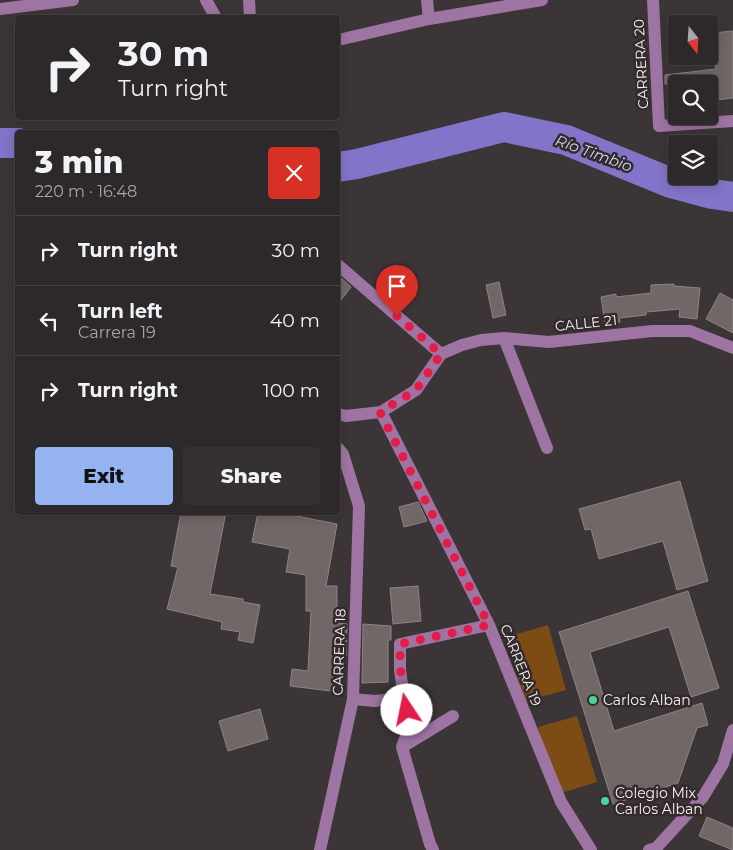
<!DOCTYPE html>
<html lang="en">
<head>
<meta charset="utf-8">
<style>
	body { margin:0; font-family:Montserrat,sans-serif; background:#353031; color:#f1f3f6; height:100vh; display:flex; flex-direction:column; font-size:19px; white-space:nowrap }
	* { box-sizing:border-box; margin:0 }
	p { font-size:16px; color:#a7a6a8 }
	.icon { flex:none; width:28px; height:28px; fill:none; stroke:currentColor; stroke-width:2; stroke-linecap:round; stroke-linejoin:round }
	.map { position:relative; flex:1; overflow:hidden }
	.details { position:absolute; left:15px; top:130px; width:325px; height:385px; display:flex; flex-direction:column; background:#2d2829; border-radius:5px; box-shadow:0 2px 12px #0003,0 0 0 1px #484446 }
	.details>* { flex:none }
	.guide { position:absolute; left:15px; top:15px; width:325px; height:105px; border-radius:5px; box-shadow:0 2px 12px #0003,0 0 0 1px #484446; background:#2d2829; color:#f1f3f6; overflow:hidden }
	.needle { width:32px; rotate:163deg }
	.controls { position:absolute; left:668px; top:15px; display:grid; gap:10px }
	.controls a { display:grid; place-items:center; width:50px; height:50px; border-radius:5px; background:#2d2829; box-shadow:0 2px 12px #0003,0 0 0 1px #484446; font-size:25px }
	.pin { position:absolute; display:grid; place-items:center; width:42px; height:42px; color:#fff; margin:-51px -21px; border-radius:50% 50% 50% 0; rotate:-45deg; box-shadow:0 0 5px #0007 }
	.pin .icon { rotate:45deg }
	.me { position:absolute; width:55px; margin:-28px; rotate:349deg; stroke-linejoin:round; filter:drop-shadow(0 0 4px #0008) }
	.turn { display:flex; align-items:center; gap:18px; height:105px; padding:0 20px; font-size:22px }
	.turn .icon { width:65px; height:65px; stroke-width:2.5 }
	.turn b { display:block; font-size:35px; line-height:42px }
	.round { display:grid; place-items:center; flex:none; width:52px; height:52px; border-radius:5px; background:#353031 }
	.overview { display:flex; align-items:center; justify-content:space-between; height:85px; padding:0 20px }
	h1 { font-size:30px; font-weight:800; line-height:38px }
	.cta { display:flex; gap:10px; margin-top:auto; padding:10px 20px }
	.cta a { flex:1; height:58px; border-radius:5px; background:#95b2f1; color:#111; font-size:20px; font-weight:800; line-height:58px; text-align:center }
	.cta a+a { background:#353031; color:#f1f3f6 }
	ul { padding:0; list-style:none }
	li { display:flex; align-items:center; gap:15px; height:70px; padding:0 20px; border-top:1px solid #484446 }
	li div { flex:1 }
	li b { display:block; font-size:19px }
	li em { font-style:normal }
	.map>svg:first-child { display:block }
	.green { fill:#7d4b14 }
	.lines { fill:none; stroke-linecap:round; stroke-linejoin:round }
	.river { stroke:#8274c8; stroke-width:30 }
	.building { fill:#706766; stroke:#8d8482 }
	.minor { stroke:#9e74a3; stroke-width:12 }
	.route { stroke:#e11d48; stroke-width:9; stroke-dasharray:0 16.2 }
	.poi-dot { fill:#49d49c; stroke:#322a2d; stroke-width:2 }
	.labels { text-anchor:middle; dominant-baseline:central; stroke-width:5; stroke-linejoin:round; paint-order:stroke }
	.street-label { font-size:14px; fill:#f6f1f2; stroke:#322a2d }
	.poi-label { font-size:14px; fill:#f6f1f2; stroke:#322a2d; text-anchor:start }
	.water-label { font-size:15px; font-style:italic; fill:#d7d5ec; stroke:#322a2d }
</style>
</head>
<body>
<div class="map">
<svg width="733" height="850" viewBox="0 0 733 850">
	<rect width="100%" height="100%" fill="#3c3537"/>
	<path class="green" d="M548,625L566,690L525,701L506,637Z
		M577,716L597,782L558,794L538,727Z"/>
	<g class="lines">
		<path class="river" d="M0,143H18
			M338,167L357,164L504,127L566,140L671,183L712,194L733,197"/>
	</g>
	<path class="building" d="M733,31V98L709,101V84H665V75L716,69L712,33Z
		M338,275L351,287L338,304Z
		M499,282L506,315L493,318L486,285Z
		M674,284V286L700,288L697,319L679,317L680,309L646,312V315L619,318L620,322L605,324L601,297L616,294V297L651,293V285Z
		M720,293L733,300V333L706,319Z
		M680,481L708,581L677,590L663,541L599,559L591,529L585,530L579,509Z
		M418,502L427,521L404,527L399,507Z
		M181,512H226L210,594L243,599V602L260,605L253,643L238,640L240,632L221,629L222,622L167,609L178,567L171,566Z
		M258,512H276L337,524L326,586H337V623L347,624L346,656H335L331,691L290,686L292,669L308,671L311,611H306V575L286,572L290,549L252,542Z
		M418,586L421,621L393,624L390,588Z
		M688,591L719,688L691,697L669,627L590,652L614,731L702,703L708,725L697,728L678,783L613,804L559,632Z
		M363,624L391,626V640H388V682L362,683Z
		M260,709L268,739L228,751L219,721Z
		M707,817L733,828V850L699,836Z"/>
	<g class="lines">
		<path class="minor" d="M206,0L216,18
			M249,0L250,18
			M427,0L429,19
			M653,0L659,126L733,121
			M0,9L73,0
			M338,40L429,19L542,0
			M338,265L441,354
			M504,338L547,448
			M441,354L462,345L481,340L504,338L549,342L652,331H690L733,348
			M381,412L489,625L561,802L591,850
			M338,414L346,416L381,412L416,390L441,354
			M353,699L375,701L404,698
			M402,747L453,716
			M320,850L353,699L359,506L343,454L338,448
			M433,850L430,844L402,747L411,722L404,698L400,670V644L489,625
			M649,850L656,848L703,797L723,764L733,730"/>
	</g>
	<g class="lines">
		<path class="route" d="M397,316L441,354L416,390L380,412L489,625L400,644C400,667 401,688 407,710"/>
	</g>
	<g class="poi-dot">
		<circle cx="593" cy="700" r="5"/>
		<circle cx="605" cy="801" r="5"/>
	</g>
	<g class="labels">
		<g class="street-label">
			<text transform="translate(641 64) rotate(-93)">CARRERA 20</text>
			<text transform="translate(586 323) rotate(-6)">CALLE 21</text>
			<text transform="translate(339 652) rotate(-88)">CARRERA 18</text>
			<text transform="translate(521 665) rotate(68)">CARRERA 19</text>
		</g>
		<g class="poi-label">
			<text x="603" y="700">Carlos Alban</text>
			<text x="615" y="793">Colegio Mix<tspan x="615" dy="16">Carlos Alban</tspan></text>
		</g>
		<g class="water-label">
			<text transform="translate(594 153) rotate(20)">Río Timbio</text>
		</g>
	</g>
</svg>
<div class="controls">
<a><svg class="needle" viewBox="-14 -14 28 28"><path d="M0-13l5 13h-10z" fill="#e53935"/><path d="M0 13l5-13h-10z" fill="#a7a6a8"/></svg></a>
<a><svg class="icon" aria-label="search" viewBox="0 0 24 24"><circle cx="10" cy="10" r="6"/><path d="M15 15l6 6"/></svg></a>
<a><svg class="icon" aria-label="layers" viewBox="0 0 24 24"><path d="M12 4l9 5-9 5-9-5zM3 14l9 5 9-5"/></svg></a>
</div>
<div class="pin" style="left:397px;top:316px;background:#d93025"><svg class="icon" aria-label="arrive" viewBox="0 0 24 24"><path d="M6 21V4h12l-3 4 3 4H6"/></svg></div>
<svg class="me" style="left:407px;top:710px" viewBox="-20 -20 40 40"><circle r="19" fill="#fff"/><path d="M0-13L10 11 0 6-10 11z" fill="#e11d48"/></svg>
<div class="guide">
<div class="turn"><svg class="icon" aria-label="right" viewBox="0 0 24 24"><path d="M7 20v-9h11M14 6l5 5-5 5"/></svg><div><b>30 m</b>Turn right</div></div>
</div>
<section class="details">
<div class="overview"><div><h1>3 min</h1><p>220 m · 16:48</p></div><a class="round" style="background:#d93025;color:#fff"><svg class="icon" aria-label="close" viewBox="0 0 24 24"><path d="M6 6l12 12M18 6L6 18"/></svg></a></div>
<ul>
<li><svg class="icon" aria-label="right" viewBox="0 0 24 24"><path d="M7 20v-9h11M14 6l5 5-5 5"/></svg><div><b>Turn right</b></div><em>30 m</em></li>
<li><svg class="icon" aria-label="left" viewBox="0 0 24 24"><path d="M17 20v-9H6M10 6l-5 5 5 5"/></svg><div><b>Turn left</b><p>Carrera 19</p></div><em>40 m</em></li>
<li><svg class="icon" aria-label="right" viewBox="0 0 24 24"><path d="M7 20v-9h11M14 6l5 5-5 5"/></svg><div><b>Turn right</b></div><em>100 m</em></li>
</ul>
<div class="cta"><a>Exit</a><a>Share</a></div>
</section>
</div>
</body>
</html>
